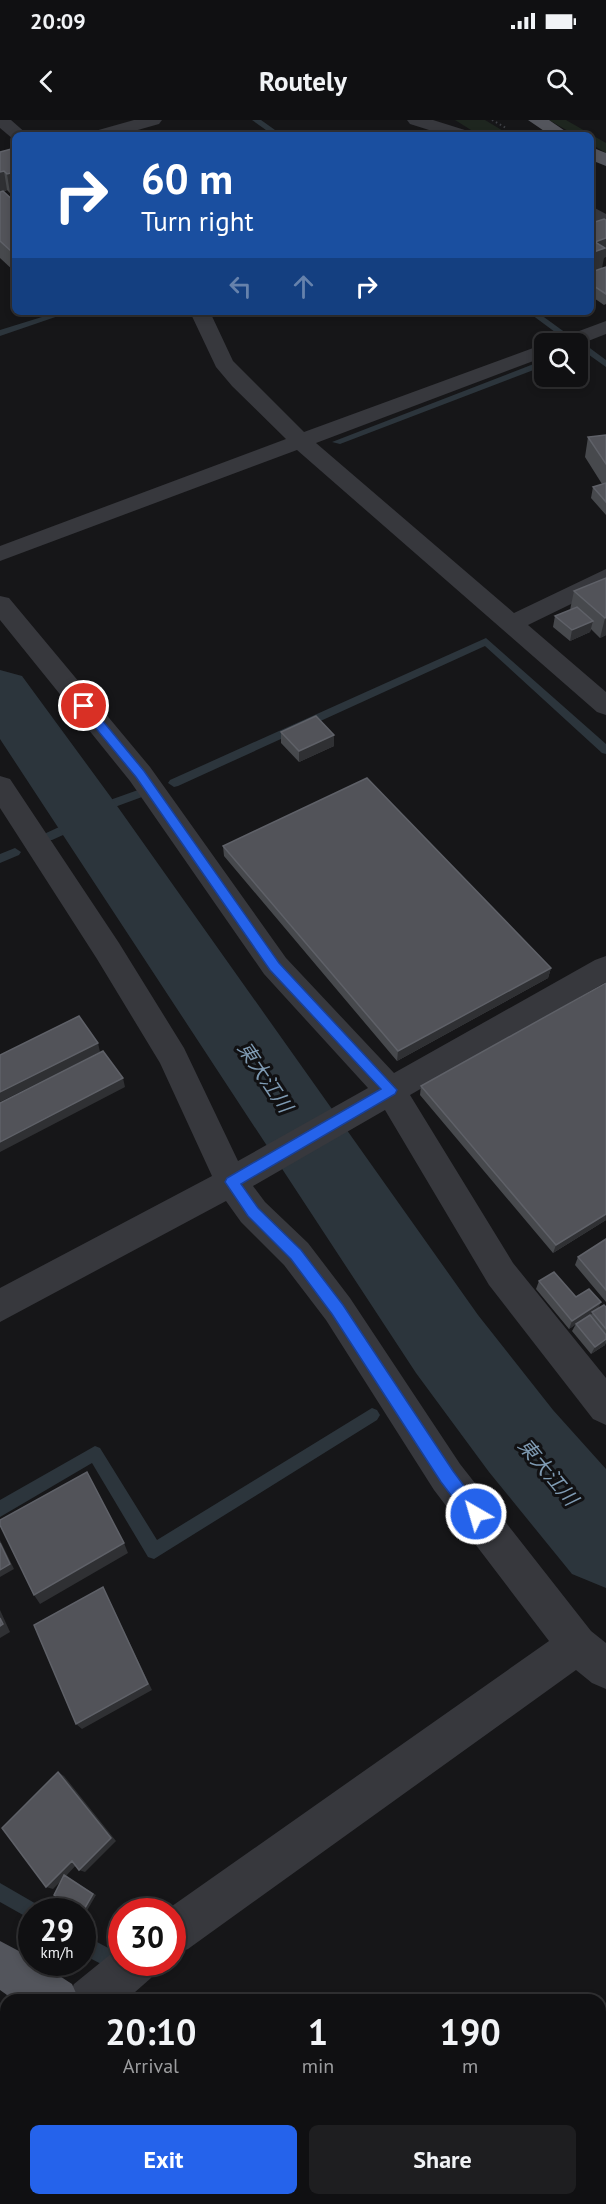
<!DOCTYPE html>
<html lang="en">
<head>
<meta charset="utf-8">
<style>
	body { margin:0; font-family:"PT Sans","Noto Sans JP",sans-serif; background:#1e1e20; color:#f1f3f6; height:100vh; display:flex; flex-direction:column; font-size:22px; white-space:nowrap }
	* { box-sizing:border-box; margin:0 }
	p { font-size:20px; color:#9c9d9f }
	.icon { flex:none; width:33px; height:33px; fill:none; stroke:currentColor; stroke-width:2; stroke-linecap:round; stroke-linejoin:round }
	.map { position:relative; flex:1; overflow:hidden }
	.details { position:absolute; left:0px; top:1874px; width:606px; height:212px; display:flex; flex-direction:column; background:#101012; border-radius:18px 18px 0 0; box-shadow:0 3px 9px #0003,0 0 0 2px #303032 }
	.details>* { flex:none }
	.guide { position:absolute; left:12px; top:12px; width:582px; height:183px; border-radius:9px; box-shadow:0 3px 9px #0003,0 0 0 2px #303032; background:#1a4fa0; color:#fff; overflow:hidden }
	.buttons { position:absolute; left:534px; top:213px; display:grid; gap:12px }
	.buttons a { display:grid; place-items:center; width:54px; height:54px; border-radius:9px; background:#101012; box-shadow:0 3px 9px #0003,0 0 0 2px #303032; font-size:30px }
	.speed { position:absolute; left:18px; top:1778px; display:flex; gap:12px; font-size:30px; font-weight:700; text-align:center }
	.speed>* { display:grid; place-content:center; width:78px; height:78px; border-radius:50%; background:#101012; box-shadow:0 3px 9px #0003,0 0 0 2px #303032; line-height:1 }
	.speed small { font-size:15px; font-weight:400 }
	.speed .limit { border:9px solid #d22; background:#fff; color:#111 }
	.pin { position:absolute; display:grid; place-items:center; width:51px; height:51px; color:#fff; margin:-26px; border:3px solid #fff; border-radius:50%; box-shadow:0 2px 6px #0007 }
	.me { position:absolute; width:66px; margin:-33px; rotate:322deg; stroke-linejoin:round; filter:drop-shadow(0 0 4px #0008) }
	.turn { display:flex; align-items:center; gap:21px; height:126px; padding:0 30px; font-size:27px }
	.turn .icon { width:78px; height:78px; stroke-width:2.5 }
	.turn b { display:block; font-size:42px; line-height:51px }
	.lanes { display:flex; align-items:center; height:57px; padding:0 30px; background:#0003; justify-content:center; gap:30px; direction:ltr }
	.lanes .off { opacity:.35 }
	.eta { display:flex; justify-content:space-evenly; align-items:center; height:102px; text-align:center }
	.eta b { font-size:36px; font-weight:600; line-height:42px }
	.cta { display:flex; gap:12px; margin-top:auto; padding:12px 30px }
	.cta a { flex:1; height:69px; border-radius:9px; background:#2563eb; color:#fff; font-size:24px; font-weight:600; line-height:69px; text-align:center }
	.cta a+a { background:#1e1e20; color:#f1f3f6 }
	.status { display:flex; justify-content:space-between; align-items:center; height:42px; padding:0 30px; background:#101012; direction:ltr }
	.status svg { height:16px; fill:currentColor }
	header { display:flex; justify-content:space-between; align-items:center; height:78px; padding:0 30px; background:#101012; font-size:27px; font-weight:600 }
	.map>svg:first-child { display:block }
	.green { fill:#1e261f }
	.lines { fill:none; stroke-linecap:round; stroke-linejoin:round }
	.stream { fill:#2c353c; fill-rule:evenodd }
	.river { fill:#2c353c; fill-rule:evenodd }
	.path { stroke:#3d3f44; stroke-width:2; stroke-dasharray:1.5 3; stroke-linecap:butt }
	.minor { fill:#37383d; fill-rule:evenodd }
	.major { fill:#53555c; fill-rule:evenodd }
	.wall { fill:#47494d }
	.shaded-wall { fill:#2f3033 }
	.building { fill:#525359; stroke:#5f6168; stroke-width:1.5 }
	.route { fill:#2563eb; stroke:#184099; stroke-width:1.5 }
	.labels { text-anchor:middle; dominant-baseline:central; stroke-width:6; stroke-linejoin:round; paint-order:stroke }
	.water-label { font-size:20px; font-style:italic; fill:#7f9bb3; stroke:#111113 }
</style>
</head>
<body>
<div class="status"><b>20:09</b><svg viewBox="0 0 49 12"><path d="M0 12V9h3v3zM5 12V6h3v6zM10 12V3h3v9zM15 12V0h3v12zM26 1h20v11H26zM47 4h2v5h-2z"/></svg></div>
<header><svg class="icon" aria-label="back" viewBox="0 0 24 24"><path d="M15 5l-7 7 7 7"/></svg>Routely<svg class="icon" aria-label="search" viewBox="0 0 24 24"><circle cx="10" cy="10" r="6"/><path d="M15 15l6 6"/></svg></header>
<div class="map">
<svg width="606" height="2084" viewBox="0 0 606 2084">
	<rect width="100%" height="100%" fill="#161618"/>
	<path class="green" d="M455,0H485L510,15H479Z
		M549,0H566L606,23V33L591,24V15H575Z"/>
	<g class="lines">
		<path class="stream" d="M252,0H261L282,15H273Z
			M58,192H70L0,216V210Z
			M528,192H537L570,216L563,218Z
			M577,223H583L606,240V247L578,227Z
			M544,240V246L340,324L332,322Z
			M486,518L606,624V634L602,633L485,526L178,666L174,667L168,663L170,660Z
			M138,670L144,674L142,677L93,695L96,698L94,701L52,720H44L42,717L44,714L83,696L80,693L82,690Z
			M15,728L21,732L19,735L0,743V734Z
			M372,1288L377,1290L380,1295L377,1300L154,1439L148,1437L92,1343L0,1397V1380L95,1326L100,1328L157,1420Z
			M0,1763L38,1785L41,1791H32V1800L0,1782Z
			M82,1814L112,1830L114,1837L112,1844L105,1846L82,1834Z
			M606,2000V2022L600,2025V2003Z
			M392,2079H416L418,2084H394Z
			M511,2079H535L533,2084H509Z"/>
		<path class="river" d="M0,550L22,556L110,676L478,1195L553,1290L606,1349V1468L572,1454L489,1352L416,1253L0,619Z"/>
		<path class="path" d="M492,0L506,8"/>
		<path class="minor" d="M0,0H11L28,15H15V19H13L0,8Z
			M134,0H162L159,4L120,15H92L95,11Z
			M407,0H433L468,11L471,15H445L410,4Z
			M591,86L606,94V108L591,100Z
			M190,192H210L233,241L304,312L544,224V237L316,323L514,493L606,449V467L528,505L606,572V595L597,592L297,330L0,441V426L286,319L232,266L216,247Z
			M606,201V214L578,225L552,224L555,220Z
			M0,476L9,478L150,647L286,838L394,953L595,840L606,836V862L410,975L513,1143L606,1258V1305L593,1299L489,1165L385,990L253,1066L265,1082L308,1123L350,1178L460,1344L591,1511L606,1523V1569L592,1563L576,1550L188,1829L172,1835V1791H165L549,1521L434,1370L326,1200L284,1145L241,1102L226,1081L0,1202V1168L212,1056L160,943L97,839L0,688V656L10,659L119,823L184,928L238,1041L368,968L264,854L130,661L0,500Z
			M122,1825V1842H158L151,1858L126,1880H67L74,1864Z
			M6,1954V2006L0,2009V1957Z"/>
		<path class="major" d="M528,0H549L571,15H550Z
			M591,27L606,33V46L591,40Z
			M0,1821L32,1838V1842H38L72,1864L79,1880H14L0,1870Z
			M277,2079H328L330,2084H279Z"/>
	</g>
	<path class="wall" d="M15,28L10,73L7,70L3,72L15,82V152L0,138V32Z
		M606,147V184L604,185L591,176V152Z
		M606,315V395L591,378L593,367L602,364L585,337L588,317Z
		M606,458V515L600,518L591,509L590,512L570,521L553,507L555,496L570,490L574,471Z
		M281,612L334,626L299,642L281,623Z
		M223,726L551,848L548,858L397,941L224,736Z
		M421,966L606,1100L553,1133L420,975Z
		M606,1119V1182L575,1145L578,1137Z
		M539,1161L576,1177L598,1189L606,1187V1222L605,1225L591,1234L572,1211L576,1204L569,1209L536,1169Z"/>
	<path class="shaded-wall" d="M4,51L7,70L0,72V52Z
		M15,52V72L10,73L7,54Z
		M606,118V137L604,138L602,148L591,152V133L595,122Z
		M15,131V151L12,132Z
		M606,497V515L600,518L605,498Z
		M593,501L590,512L570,521L572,510Z
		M334,615V626L299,642V631Z
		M551,848L548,858L397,941L398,931Z
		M98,923L100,932L0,982V972Z
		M123,958L125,967L0,1032V1022Z
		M606,1094V1100L553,1133L556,1125Z
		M601,1182L598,1190L569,1209L572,1201Z
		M606,1219L605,1225L591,1234L595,1227Z
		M0,1420L14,1449L0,1457Z
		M124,1423L128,1433L40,1484L34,1475Z
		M103,1467L152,1570L82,1609L76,1604Z
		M0,1490L10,1512L0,1518Z
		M58,1652L64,1656L116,1721L85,1752L79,1750Z
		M72,1741L78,1743L66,1756L96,1775L85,1794H82L66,1756L53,1769L46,1767Z"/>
	<path class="building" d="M15,28V52L7,54L4,51L0,52V32Z
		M3,71L15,82V131L12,132L0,121V72Z
		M604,99L606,100V118L595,122L605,128L591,133V100L595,102Z
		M606,147V174L591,164V152Z
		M606,315V344L588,317Z
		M606,363V382L593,367Z
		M606,458V497L605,498L574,471Z
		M577,487L593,501L572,510L555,496Z
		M316,596L334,615L299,631L281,612Z
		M367,658L551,848L398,931L223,726Z
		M606,863V1094L556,1125L421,966Z
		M79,896L98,923L0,972V935Z
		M103,931L123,958L0,1022V983Z
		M606,1119V1170L578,1137Z
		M554,1152L576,1177L589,1169L601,1182L572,1201L539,1161Z
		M604,1185L606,1187V1209L592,1192Z
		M590,1195L606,1215V1219L595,1227L576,1204Z
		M87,1352L124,1423L34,1475L0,1405V1400Z
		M0,1423L10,1444L0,1450Z
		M103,1467L148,1564L76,1604L34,1505Z
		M0,1498L3,1504L0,1506Z
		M58,1652L111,1718L79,1750L72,1741L46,1767L2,1708Z
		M64,1755L93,1774L82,1793V1791H78L54,1775Z"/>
	<path class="route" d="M84,582L88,583L144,651L279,843L397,970L395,974L241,1064L258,1088L301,1130L343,1185L453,1351L481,1389L484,1394L481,1400L476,1402L470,1400L441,1362L332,1194L291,1139L248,1096L225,1062L227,1058L381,969L270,850L136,657L80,589L79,586Z"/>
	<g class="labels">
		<g class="water-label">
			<text transform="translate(265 957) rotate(56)">東大江川</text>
			<text transform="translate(548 1352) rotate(50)">東大江川</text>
		</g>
	</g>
</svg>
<div class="buttons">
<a><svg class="icon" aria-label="search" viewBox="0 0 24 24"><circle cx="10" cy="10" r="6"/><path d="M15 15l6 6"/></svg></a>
</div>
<div class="speed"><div>29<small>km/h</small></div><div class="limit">30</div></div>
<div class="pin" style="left:84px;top:586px;background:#d93025"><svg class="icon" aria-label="arrive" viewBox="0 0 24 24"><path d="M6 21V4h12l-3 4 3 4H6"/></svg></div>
<svg class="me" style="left:476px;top:1394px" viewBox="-20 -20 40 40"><circle r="17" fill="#2563eb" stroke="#fff" stroke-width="3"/><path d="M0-11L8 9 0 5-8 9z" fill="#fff"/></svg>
<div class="guide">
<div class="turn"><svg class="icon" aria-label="right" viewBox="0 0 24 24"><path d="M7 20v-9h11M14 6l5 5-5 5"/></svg><div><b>60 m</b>Turn right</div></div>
<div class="lanes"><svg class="icon off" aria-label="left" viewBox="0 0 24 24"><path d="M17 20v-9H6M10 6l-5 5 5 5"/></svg><svg class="icon off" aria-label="ahead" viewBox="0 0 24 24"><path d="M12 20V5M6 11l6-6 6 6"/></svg><svg class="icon" aria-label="right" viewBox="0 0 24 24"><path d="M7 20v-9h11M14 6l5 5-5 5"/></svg></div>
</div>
<section class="details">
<div class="eta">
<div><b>20:10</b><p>Arrival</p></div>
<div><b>1</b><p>min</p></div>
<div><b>190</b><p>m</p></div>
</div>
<div class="cta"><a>Exit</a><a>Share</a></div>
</section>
</div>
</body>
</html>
